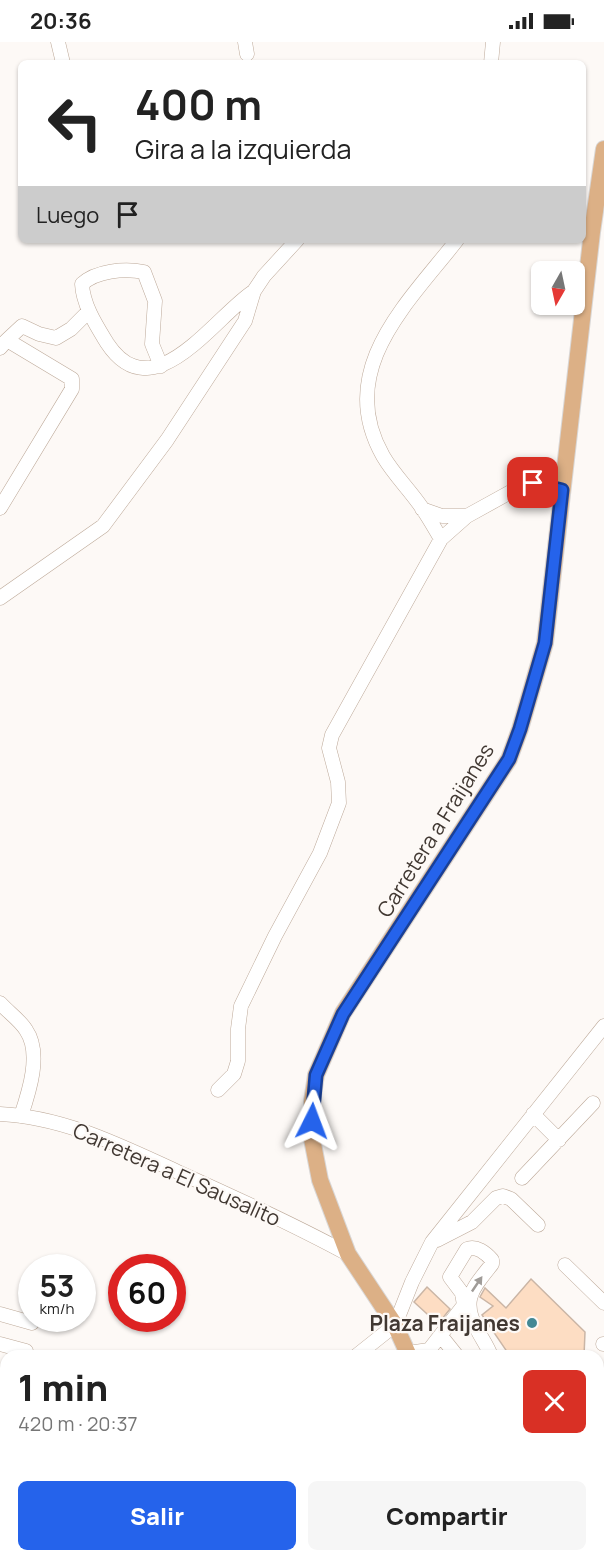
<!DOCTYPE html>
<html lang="es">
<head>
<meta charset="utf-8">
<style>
	body { margin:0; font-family:Manrope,sans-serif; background:#f6f6f6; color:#222; height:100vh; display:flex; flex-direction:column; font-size:22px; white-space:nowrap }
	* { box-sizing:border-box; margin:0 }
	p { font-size:20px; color:#767676 }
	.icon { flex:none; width:33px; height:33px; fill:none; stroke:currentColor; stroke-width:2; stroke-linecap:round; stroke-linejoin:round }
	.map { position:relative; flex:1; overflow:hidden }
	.side { position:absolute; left:0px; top:1308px; width:604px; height:212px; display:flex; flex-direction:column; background:#fff; border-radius:18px 18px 0 0; box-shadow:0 2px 4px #0004 }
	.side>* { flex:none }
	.top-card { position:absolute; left:18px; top:18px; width:568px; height:183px; border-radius:9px; box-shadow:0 2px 4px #0004; background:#fff; color:#222; overflow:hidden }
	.needle { width:39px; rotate:189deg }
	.buttons { position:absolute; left:531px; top:219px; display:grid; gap:12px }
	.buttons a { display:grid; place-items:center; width:54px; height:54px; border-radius:9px; background:#fff; box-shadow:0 2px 4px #0004; font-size:30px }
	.speed { position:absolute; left:18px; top:1212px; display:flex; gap:12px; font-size:30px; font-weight:700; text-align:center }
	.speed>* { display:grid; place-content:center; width:78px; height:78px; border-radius:50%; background:#fff; box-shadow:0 2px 4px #0004; line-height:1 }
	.speed small { font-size:15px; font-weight:400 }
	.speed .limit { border:9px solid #d22; background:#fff; color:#111 }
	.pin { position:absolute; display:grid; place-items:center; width:51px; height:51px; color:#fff; margin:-26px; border-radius:12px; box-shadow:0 3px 9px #0006 }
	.me { position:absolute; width:66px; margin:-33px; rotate:3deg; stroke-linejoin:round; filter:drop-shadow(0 0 4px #0008) }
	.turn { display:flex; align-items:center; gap:21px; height:126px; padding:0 18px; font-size:27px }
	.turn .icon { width:78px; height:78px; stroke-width:2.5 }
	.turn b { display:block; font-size:42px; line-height:51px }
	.then { display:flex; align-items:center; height:57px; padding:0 18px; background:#0003; gap:12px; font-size:22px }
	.round { display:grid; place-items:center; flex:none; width:63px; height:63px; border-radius:9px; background:#f6f6f6 }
	.head { display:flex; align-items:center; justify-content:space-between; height:102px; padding:0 18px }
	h1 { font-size:36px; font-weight:800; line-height:45px }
	.primary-button { display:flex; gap:12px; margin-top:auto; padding:12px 18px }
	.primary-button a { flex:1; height:69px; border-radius:9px; background:#2563eb; color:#fff; font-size:24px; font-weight:800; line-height:69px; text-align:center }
	.primary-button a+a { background:#f6f6f6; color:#222 }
	.status { display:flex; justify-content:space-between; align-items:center; height:42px; padding:0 30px; background:#fff; direction:ltr }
	.status svg { height:16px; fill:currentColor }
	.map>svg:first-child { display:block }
	.building { fill:#fdddc3; stroke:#cab5a5; stroke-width:1.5 }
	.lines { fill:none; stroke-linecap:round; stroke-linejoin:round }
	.minor-casing { stroke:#bda999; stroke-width:15 }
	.major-casing { stroke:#d9d7d6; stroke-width:18 }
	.minor { stroke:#fff; stroke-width:14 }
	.major { stroke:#dcb086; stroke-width:16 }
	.oneway { fill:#a09c98 }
	.route-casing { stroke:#184099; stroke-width:15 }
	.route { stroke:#2563eb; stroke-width:10 }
	.poi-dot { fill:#438895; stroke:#fdf9f6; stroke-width:2 }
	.labels { text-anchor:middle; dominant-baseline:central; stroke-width:4.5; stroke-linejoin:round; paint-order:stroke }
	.street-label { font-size:21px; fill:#413832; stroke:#fdf9f6 }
	.poi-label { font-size:21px; font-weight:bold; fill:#413832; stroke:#fdf9f6; text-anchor:end }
</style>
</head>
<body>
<div class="status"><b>20:36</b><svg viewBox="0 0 49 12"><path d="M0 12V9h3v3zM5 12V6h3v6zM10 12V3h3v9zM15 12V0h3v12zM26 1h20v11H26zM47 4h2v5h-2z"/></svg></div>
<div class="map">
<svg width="604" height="1519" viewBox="0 0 604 1519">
	<rect width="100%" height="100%" fill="#fdf9f6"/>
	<path class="building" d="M531,1237L585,1290L584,1314H510L482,1273L493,1264L480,1255L485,1246L506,1266Z
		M427,1245L450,1267L438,1282L414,1260Z"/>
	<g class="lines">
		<defs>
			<path id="minor" d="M58,0L63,21
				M245,0L247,12
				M491,21L493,0
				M7,298L22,284L39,292L56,296L71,287L89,269
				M0,306L7,298L72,337V347L0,466
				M161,324L152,302L155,259L144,230C124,226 96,229 82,242C83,263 96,283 107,301C153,371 214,275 254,249
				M422,467L442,474H467
				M441,497C435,487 429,476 422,466C410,448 394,433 383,414C334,328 408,261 457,198
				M0,556L103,484L167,398L245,279L254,249L264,234L297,198
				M0,961C8,970 20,978 26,988C42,1011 29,1050 21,1074
				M218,1048L234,1032L238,1019V987L241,964L275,894L320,811L339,761L338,740L329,706L332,693L441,497L467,474L525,442L538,441L562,448
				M0,1072C64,1075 121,1104 178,1130C236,1156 293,1182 348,1212
				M533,1072L559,1098
				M522,1136L593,1061
				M437,1198L472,1180L496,1156L503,1154L511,1157L538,1183
				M565,1223L604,1261
				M0,1272L32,1281
				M441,1294L457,1314
				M0,1302L26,1309
				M603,1302H604
				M408,1311L429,1308L464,1263L462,1251L450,1235L467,1207C476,1203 486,1211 492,1218V1222C473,1246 460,1258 478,1289C482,1297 488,1305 491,1314
				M356,1314L395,1283L412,1240L432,1200L604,984
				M598,1465L604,1467"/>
			<path id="major" d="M409,1314L395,1283L348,1212L320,1138L312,1097V1060L316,1033L343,971L509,717L520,687L545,601L592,190L604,107
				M404,1519L405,1514"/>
		</defs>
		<use href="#minor" class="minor-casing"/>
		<use href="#major" class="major-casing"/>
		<use href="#minor" class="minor"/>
		<use href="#major" class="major"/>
	</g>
	<defs><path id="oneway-solid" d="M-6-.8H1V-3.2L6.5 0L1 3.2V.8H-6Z" transform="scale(1.5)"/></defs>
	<use class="oneway" href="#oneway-solid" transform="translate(477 1242) rotate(-56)"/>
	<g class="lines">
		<defs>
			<path id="route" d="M312,1079L316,1033L343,972L509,717L520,687L545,601L562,448L533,441"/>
		</defs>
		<use href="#route" class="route-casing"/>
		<use href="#route" class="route"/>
	</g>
	<circle class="poi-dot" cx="532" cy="1281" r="6"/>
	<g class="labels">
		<g class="street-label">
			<text transform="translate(435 788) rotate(-58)">Carretera a Fraijanes</text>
			<text transform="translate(177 1132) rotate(24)">Carretera a El Sausalito</text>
		</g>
		<g class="poi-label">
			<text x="520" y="1281">Plaza Fraijanes</text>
		</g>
	</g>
</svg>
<div class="buttons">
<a><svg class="needle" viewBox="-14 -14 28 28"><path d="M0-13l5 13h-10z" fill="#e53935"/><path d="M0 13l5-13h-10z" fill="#767676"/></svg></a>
</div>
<div class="speed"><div>53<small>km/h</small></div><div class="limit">60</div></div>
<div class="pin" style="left:533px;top:441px;background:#d93025"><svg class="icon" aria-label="arrive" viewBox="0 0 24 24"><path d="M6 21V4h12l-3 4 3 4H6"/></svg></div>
<svg class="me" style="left:312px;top:1079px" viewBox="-20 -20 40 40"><path d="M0-17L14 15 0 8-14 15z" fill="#2563eb" stroke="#fff" stroke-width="4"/></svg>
<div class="top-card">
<div class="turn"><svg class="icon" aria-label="left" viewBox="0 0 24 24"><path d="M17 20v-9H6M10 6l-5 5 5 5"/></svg><div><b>400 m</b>Gira a la izquierda</div></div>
<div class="then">Luego<svg class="icon" aria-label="arrive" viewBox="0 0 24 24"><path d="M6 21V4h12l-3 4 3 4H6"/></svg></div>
</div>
<section class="side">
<div class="head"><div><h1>1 min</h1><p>420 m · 20:37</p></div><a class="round" style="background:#d93025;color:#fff"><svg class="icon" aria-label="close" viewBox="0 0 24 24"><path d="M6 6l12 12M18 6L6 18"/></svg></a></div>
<div class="primary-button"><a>Salir</a><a>Compartir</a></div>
</section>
</div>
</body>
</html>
